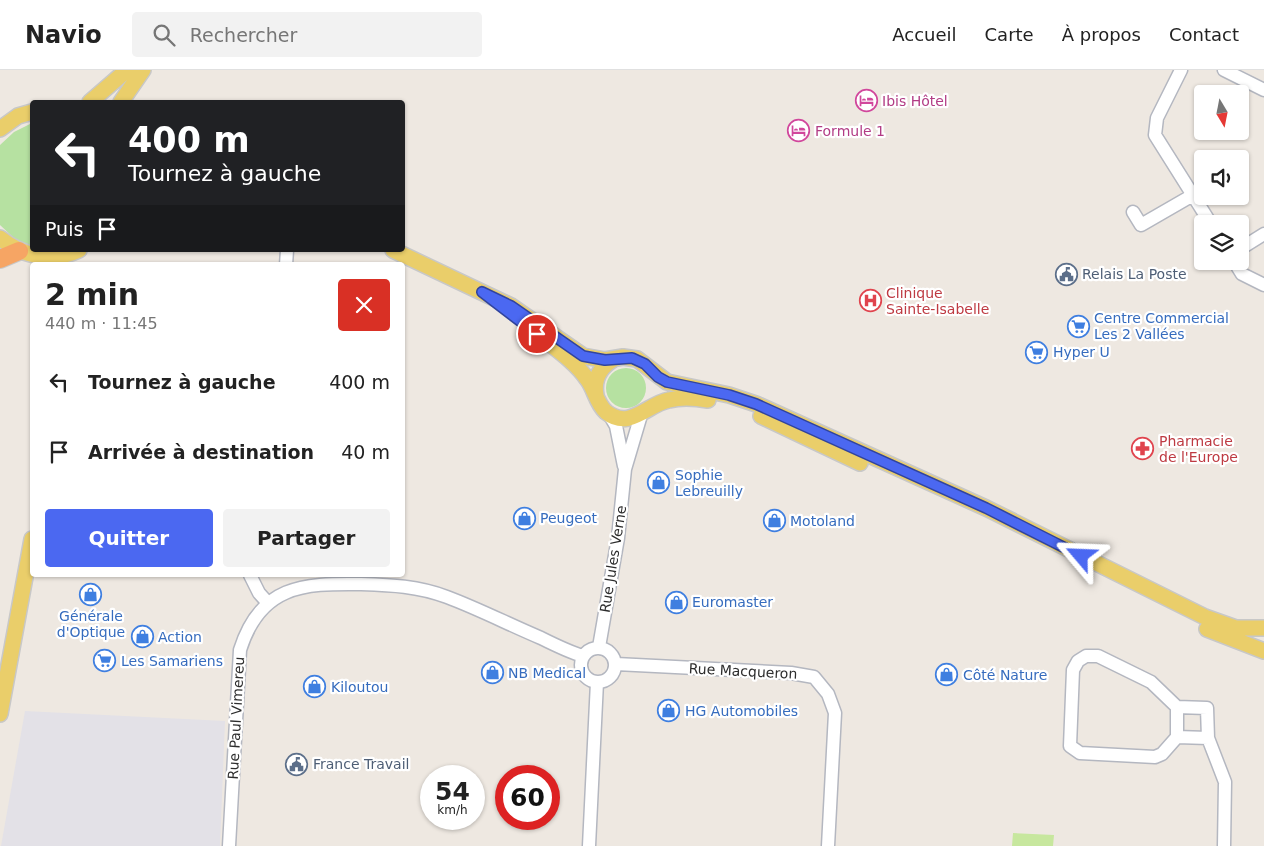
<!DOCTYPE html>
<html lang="fr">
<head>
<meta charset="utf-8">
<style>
	body { margin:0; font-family:"DejaVu Sans",sans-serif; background:#f2f2f2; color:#222; height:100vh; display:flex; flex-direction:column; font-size:19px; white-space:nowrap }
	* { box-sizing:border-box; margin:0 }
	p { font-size:16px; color:#767676 }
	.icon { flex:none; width:28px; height:28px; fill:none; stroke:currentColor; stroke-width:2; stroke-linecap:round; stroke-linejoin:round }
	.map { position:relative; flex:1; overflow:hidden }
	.sheet { position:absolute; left:30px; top:192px; width:375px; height:315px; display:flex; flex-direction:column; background:#fff; border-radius:5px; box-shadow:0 1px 4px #0004 }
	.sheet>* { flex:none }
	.top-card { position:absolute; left:30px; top:30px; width:375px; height:152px; border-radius:5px; box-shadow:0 1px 4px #0004; background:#202124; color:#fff; overflow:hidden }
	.needle { width:32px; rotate:170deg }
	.fabs { position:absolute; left:1194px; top:15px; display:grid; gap:10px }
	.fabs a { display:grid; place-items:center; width:55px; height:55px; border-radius:5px; background:#fff; box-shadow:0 1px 4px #0004; font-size:25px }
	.speed { position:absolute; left:420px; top:695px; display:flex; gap:10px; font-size:25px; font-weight:700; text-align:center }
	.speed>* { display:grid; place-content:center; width:65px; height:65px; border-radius:50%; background:#fff; box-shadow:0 1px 4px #0004; line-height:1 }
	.speed small { font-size:12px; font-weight:400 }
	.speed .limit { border:8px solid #d22; background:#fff; color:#111 }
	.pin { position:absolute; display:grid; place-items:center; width:42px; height:42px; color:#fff; margin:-21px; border:2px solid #fff; border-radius:50%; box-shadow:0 1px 5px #0007 }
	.me { position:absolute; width:55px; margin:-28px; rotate:296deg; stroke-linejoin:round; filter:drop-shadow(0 0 4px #0008) }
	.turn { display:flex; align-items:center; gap:18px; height:105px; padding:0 15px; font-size:22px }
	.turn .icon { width:65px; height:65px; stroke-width:2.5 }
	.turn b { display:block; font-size:35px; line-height:42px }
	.then { display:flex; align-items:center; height:48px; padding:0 15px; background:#0003; gap:10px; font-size:19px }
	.round { display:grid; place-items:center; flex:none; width:52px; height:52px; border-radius:5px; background:#f2f2f2 }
	.summary { display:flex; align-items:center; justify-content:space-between; height:85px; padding:0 15px }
	h1 { font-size:30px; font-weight:700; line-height:38px }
	.cta { display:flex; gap:10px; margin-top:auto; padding:10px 15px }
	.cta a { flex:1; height:58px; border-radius:5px; background:#4b68f1; color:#fff; font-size:20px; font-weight:700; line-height:58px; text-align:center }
	.cta a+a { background:#f2f2f2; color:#222 }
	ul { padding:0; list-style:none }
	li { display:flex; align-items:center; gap:15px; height:70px; padding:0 15px }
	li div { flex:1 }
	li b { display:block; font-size:19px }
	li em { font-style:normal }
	header { display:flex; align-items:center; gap:30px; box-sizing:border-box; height:70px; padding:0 25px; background:#fff; border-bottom:1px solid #e0e0e0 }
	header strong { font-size:24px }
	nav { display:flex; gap:28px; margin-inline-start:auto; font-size:18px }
	.search { width:350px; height:45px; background:#f2f2f2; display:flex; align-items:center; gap:12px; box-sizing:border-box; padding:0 18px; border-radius:5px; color:#767676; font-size:19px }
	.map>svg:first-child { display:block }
	.industrial { fill:#e3e1e7 }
	.green { fill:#b6e1a1 }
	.pitch { fill:#c7e79e }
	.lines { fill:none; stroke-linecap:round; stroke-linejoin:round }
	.minor-casing { stroke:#b4b7c0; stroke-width:15 }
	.major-casing { stroke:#c8c8c8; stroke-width:18 }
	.highway-casing { stroke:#c8c8c8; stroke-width:20 }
	.minor { stroke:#fff; stroke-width:12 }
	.major { stroke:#eace6a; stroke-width:15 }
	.highway { stroke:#f6a564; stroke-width:18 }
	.route-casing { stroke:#31449d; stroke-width:12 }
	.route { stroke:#4b68f1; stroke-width:9 }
	.labels { text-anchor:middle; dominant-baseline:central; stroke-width:4.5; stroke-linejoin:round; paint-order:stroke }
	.hotel-label { font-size:14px; fill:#b23c85; stroke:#fff; text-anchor:start }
	.service-label { font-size:14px; fill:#4e5e75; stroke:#fff; text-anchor:start }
	.health-label { font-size:14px; fill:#be3a42; stroke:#fff; text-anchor:start }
	.shop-label { font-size:14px; fill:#366cbe; stroke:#fff; text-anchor:start }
	.street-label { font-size:14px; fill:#2d2d2d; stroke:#fff }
</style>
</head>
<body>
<header>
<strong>Navio</strong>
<div class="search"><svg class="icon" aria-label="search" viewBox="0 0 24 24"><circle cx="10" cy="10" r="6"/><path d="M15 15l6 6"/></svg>Rechercher</div>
<nav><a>Accueil</a><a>Carte</a><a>À propos</a><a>Contact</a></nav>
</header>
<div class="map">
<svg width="1264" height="776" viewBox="0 0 1264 776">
	<rect width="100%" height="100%" fill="#eee8e1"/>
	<path class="industrial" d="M25,641L225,651L220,776H1Z"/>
	<path class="green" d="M32,53V177L16,170L0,155V75L14,62Z
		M606 318a20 20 0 1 1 40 0a20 20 0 1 1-40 0Z"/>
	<path class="pitch" d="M1013,763L1054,765L1053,776H1012Z"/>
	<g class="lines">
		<defs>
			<path id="minor" d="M1181,0L1157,48L1155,65L1211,154
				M1224,0L1264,20
				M1133,142L1141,155L1193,125
				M1240,179L1264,164
				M1234,191L1242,204L1264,215
				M286,195L287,180
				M609,344L616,356L624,396
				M250,505L259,523L268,533
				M599,577L618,468L625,399L641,345
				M581 595a17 17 0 1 1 34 0a17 17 0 1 1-34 0Z
				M1086,586H1098L1151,612L1177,637V667L1162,684L1155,687L1080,683L1070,676L1073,600L1078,591Z
				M616,594L791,603L814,607L828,624L835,643L828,776
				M1177,637L1207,638L1208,668L1177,667
				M1208,668L1225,712L1224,776
				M229,776L240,580C260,516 302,513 361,514C391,515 418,516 447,527C479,539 510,555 541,568C555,575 569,582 583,586
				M589,776L597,612"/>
			<path id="major" d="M90,32L127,0
				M121,32L143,0
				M0,59L18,46L32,42
				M0,168C22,186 52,193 79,180
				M393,180L511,236L583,286L605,290L623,287L637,289L667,312L729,325L756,334L986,438L1205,547L1236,558H1264
				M545,270C559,281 577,294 587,309C595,319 596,333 606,342C630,361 647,334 669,330C681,327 696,328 708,330
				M596,325C593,309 600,297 614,289
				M761,346L860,393
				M1207,559L1264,581
				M0,644L32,469"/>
			<path id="highway" d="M0,189L19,181"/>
		</defs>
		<use href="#minor" class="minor-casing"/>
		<use href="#major" class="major-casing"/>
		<use href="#highway" class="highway-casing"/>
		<use href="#minor" class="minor"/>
		<use href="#major" class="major"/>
		<use href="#highway" class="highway"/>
	</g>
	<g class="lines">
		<defs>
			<path id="route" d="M537,264L482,222L511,236L583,286L605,290L632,288L645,294L658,307L667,312L729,325L756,334L986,438L1081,486"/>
		</defs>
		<use href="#route" class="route-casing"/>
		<use href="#route" class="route"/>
	</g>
	<defs>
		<symbol id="hotel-ring" viewBox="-11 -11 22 22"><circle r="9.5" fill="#fff" stroke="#d1479c" stroke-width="1.5"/><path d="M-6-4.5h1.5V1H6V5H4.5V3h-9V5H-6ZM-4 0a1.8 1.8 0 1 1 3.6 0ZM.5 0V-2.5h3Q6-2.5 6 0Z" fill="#d1479c"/></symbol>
		<symbol id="civic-ring" viewBox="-11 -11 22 22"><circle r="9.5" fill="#fff" stroke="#5c6f8a" stroke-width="1.5"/><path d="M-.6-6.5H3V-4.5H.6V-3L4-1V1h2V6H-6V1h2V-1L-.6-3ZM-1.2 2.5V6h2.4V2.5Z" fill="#5c6f8a"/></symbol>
		<symbol id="hospital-ring" viewBox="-11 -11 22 22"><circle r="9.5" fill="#fff" stroke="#e0444e" stroke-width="1.5"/><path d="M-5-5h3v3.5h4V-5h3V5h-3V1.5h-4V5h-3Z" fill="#e0444e"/></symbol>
		<symbol id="supermarket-ring" viewBox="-11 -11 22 22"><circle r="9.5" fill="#fff" stroke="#3f7fe0" stroke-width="1.5"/><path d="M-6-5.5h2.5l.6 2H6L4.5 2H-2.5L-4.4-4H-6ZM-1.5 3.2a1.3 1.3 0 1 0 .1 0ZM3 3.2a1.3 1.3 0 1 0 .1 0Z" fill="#3f7fe0"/></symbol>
		<symbol id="pharmacy-ring" viewBox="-11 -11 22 22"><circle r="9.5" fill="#fff" stroke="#e0444e" stroke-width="1.5"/><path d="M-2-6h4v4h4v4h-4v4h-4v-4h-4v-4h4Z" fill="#e0444e"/></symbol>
		<symbol id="shop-ring" viewBox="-11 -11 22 22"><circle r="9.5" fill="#fff" stroke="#3f7fe0" stroke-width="1.5"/><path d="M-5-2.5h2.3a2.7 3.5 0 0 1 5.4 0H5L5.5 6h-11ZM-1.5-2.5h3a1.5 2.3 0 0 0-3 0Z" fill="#3f7fe0"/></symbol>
	</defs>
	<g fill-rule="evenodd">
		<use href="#hotel-ring" x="854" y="18" width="25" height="25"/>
		<use href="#hotel-ring" x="786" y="48" width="25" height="25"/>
		<use href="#civic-ring" x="1054" y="192" width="25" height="25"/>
		<use href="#hospital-ring" x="858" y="218" width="25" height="25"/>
		<use href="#supermarket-ring" x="1066" y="244" width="25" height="25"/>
		<use href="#supermarket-ring" x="1024" y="270" width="25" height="25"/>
		<use href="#pharmacy-ring" x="1130" y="366" width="25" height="25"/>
		<use href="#shop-ring" x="646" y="400" width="25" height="25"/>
		<use href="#shop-ring" x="512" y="436" width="25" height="25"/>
		<use href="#shop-ring" x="762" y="438" width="25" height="25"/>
		<use href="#shop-ring" x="78" y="512" width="25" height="25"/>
		<use href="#shop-ring" x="664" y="520" width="25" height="25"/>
		<use href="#shop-ring" x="130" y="554" width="25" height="25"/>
		<use href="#supermarket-ring" x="92" y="578" width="25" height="25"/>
		<use href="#shop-ring" x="480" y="590" width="25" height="25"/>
		<use href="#shop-ring" x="934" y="592" width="25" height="25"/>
		<use href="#shop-ring" x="302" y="604" width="25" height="25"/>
		<use href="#shop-ring" x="656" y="628" width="25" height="25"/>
		<use href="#civic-ring" x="284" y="682" width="25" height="25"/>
	</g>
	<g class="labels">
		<g class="hotel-label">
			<text x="882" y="31">Ibis Hôtel</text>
			<text x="815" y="61">Formule 1</text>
		</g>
		<g class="service-label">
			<text x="1082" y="204">Relais La Poste</text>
			<text x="313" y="694">France Travail</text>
		</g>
		<g class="health-label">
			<text x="886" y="223">Clinique<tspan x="886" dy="16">Sainte-Isabelle</tspan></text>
			<text x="1159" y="371">Pharmacie<tspan x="1159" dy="16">de l'Europe</tspan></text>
		</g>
		<g class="shop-label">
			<text x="1094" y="248">Centre Commercial<tspan x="1094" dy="16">Les 2 Vallées</tspan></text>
			<text x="1053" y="282">Hyper U</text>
			<text x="675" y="405">Sophie<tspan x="675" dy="16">Lebreuilly</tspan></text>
			<text x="540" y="448">Peugeot</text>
			<text x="790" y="451">Motoland</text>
			<text x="692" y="532">Euromaster</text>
			<text x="91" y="546" text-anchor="middle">Générale<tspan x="91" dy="16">d'Optique</tspan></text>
			<text x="158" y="567">Action</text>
			<text x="121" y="591">Les Samariens</text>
			<text x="508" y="603">NB Medical</text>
			<text x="963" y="605">Côté Nature</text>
			<text x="331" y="617">Kiloutou</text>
			<text x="685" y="641">HG Automobiles</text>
		</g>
		<g class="street-label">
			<text transform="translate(613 489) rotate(-81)">Rue Jules Verne</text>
			<text transform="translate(743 601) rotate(3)">Rue Macqueron</text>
			<text transform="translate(236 648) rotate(-87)">Rue Paul Vimereu</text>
		</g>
	</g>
</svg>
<div class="fabs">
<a><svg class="needle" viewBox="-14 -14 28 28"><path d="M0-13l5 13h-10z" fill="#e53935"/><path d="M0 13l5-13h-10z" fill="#767676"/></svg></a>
<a><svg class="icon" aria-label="sound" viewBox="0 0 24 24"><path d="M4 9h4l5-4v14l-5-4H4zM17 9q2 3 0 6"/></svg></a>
<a><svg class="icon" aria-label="layers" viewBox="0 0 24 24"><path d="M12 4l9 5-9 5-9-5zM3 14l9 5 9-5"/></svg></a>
</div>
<div class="speed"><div>54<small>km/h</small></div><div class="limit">60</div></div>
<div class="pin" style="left:537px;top:264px;background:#d93025"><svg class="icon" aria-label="arrive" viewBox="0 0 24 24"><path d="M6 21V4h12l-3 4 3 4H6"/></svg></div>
<svg class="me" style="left:1081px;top:486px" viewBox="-20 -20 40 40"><path d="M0-17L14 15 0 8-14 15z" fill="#4b68f1" stroke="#fff" stroke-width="4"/></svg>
<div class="top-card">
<div class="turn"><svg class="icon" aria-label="left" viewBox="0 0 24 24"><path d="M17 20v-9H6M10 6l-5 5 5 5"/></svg><div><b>400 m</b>Tournez à gauche</div></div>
<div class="then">Puis<svg class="icon" aria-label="arrive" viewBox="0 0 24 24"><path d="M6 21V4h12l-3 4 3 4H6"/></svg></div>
</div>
<section class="sheet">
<div class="summary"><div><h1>2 min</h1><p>440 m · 11:45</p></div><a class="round" style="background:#d93025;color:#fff"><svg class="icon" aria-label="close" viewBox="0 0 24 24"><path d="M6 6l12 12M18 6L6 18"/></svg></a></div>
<ul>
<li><svg class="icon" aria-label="left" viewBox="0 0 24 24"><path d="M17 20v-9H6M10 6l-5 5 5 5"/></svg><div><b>Tournez à gauche</b></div><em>400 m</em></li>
<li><svg class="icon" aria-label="arrive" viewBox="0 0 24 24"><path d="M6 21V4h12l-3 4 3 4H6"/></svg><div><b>Arrivée à destination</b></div><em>40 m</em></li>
</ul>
<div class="cta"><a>Quitter</a><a>Partager</a></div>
</section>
</div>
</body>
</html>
